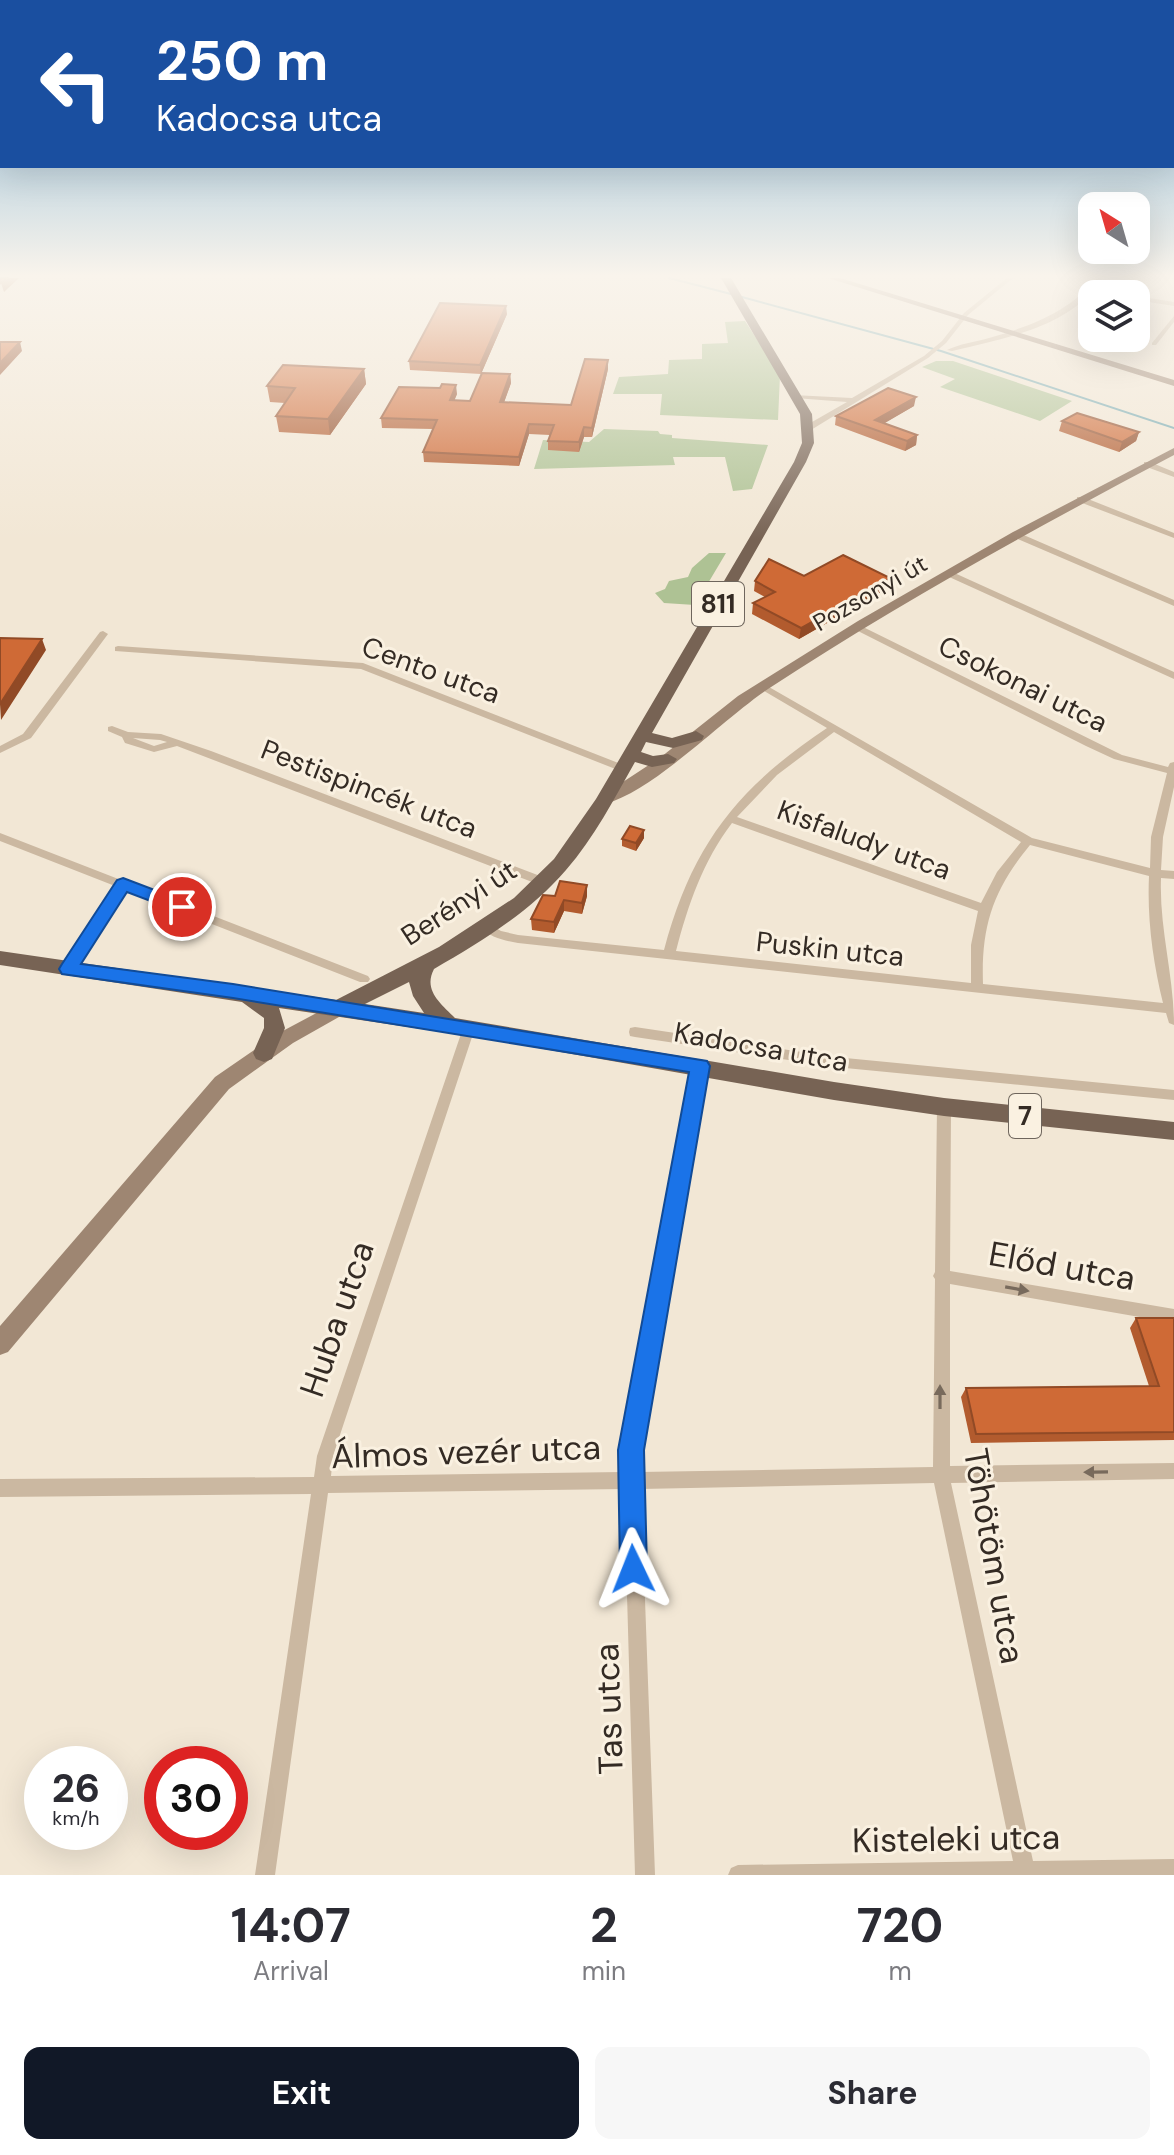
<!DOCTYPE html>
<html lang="en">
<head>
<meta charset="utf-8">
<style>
	body { margin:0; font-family:"DM Sans",sans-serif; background:#f7f7f7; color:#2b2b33; height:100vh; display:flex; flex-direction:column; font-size:30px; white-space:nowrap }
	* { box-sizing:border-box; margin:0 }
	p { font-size:26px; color:#7c7c81 }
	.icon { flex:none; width:44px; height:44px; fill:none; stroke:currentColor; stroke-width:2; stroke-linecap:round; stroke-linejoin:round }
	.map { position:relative; height:1875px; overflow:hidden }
	.panel { display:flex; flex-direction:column; background:#fff; flex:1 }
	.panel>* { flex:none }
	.banner { position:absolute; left:0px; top:0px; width:1174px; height:168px; box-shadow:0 8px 32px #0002; background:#1a4fa0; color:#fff; overflow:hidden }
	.needle { width:52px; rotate:323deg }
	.fabs { position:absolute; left:1078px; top:192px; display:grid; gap:16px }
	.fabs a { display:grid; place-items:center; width:72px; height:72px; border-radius:16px; background:#fff; box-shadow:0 8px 32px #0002; font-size:40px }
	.speed { position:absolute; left:24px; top:1746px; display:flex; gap:16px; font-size:40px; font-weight:700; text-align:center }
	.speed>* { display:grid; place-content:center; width:104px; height:104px; border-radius:50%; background:#fff; box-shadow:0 8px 32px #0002; line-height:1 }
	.speed small { font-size:20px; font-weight:400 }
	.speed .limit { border:12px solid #d22; background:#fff; color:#111 }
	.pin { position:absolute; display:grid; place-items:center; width:68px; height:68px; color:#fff; margin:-34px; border:4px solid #fff; border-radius:50%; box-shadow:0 2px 8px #0007 }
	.me { position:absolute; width:88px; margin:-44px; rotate:358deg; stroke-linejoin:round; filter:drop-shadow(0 0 6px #0008) }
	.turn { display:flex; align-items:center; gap:28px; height:168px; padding:0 24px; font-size:36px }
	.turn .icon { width:104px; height:104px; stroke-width:2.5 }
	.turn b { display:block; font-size:56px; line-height:68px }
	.eta { display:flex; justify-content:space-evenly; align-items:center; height:136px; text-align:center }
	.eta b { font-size:48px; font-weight:700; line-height:56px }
	.primary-button { display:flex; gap:16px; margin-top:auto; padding:16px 24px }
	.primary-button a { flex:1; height:92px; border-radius:16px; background:#111827; color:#fff; font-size:32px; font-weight:700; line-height:92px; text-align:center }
	.primary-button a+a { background:#f7f7f7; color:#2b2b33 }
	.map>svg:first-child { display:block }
	.green { fill:#aec294 }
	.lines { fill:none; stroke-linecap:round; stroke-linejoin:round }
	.stream { stroke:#72a8b1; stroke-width:2 }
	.street { fill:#cbb8a1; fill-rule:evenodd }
	.secondary { fill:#9e8672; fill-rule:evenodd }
	.primary { fill:#776354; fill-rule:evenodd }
	.wall { fill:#b25b2e }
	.shaded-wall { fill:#914a26 }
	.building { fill:#cf6a36; stroke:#914a26; stroke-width:2 }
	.oneway { fill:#786a5c }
	.route { fill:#1a73e8; stroke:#114b97; stroke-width:2 }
	.labels { text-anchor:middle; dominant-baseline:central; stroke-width:6; stroke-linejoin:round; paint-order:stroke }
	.far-street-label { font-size:24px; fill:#342b24; stroke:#faf1e1 }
	.shield { fill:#faf1e1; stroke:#6f665d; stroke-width:2 }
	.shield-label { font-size:26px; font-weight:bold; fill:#342b24 }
	.street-label { font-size:28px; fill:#342b24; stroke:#faf1e1 }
	.near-street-label { font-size:34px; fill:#342b24; stroke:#faf1e1 }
</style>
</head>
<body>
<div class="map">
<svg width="1174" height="1875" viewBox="0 0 1174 1875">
	<rect width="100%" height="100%" fill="#f2e7d5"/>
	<path class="green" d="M745,321L780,375L778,420L660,415L662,394H613L619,377L668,374L669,360L702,359V344L728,343L725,322Z
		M936,361H953L1072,401L1040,421L940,387L955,379L922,367Z
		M604,429L658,431L660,434L672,435V438L768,445L752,489L733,491L725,457H673L675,465L534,469L543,440L589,442Z
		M709,553H726L695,605L664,603L655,593L665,589L669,581L688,577L692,568Z"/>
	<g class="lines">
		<path class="stream" d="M669,278L731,294
			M742,297L941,351L1174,428"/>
		<path class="street" d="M1007,278H1013L968,315L946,343L928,358L811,430H805V426L847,402L795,398L793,397V395L852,398L924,356L942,341L964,313Z
			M1097,278H1103L1094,289L1114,294L1092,292C1057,330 1000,339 952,351L947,350C959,344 975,342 989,338C1031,326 1069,312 1097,278Z
			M1136,296L1174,302V306L1136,300Z
			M1174,316V322L1156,345H1152V343Z
			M1144,462H1150L1174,472V477L1144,466Z
			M1077,497H1083L1174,533V538L1077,501Z
			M1013,533H1019L1174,600V606L1013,537Z
			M950,571L1174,672V679L947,576L946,574Z
			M859,625L1122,755L1168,767L1170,763L1174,762V787L1163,837L1161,870L1174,871V879L1161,878C1159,928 1174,976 1174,1025L1169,1023L1166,1013L518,943C503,940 490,938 480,926L486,922L501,931L518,935L664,950C692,845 737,788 827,728L759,688L757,686L762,683L1032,838L1150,868L1151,837L1167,773L1114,759L1086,746L856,630L854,628ZM834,732L1021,842L997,872L981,903L737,817L777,775ZM732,823L978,911L971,945V983L676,951C688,905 703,861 732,823ZM1030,845L1149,876C1147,919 1153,962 1163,1003L983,984C981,926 993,890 1030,845Z
			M103,631L108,634L31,738L0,753V746L23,734L100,632Z
			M118,646L363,663L626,766L627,768L622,771L618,770L361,669L115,651V647Z
			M112,726L128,732L161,734L211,751L548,879L550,882L544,886L540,885L177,746L154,752L125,743L122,737L108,731V727ZM133,738L160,740L167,742L154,746Z
			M0,833L368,976L370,979L368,982H360L125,890L72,972H64L62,969L64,966L115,886L0,841Z
			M469,1023L474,1025L475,1028L333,1456L331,1476L623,1472V1450L693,1066L695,1062L700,1061L705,1062L707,1066L639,1450L640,1472L933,1467L935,1279L933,1276L935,1272L937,1107L939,1103L944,1101L949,1103L951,1107L950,1271L1174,1309V1323L950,1284V1466L1174,1463V1479L951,1483L1033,1861L1174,1859V1875H728L731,1868L738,1865L1013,1861L934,1483L641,1489L655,1875H635L624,1489L328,1493L275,1875H255L311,1494L0,1497V1479L314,1477L317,1456L463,1028L464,1025Z
			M635,1027L835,1057L1174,1090V1100L835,1067L635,1037L630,1036L629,1032L630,1028Z"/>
		<path class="secondary" d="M828,278H840L1174,380V386Z
			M1174,448V455C1036,528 899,603 768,689C722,720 655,790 605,804L597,799L661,757L738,696L858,621L1013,532Z
			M339,1001L346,1003L348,1008L346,1013L293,1043L229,1089L8,1352L0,1355V1326L215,1077L279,1033Z"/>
		<path class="primary" d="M721,278H731L812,414L814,443L806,462L652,733L672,738L696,731L704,736L702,740L673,748L646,742L641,752L653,756L668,754L677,759L674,763L652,767L635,762C614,799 594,838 566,870C530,912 481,942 434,969C423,990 440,1003 455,1018L834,1082L944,1098L1174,1122V1140L944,1116L834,1100L469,1036L279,1008L285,1028L272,1059L264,1062L256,1059L253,1053L264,1028V1018L242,1002L0,965V951L336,1000L439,947L514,898L554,859L596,799L794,462L802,443L800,414ZM409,982L413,996L424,1013L365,1004Z"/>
	</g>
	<path class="wall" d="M507,314L481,374L410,370L409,361Z
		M608,360V369L592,437H584L579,452L548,450V441L550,435L529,434L519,466L424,462L423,452L433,429L382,428L381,418L457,394L454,400L470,401L510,374L511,383L504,402L571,405Z
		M364,369L366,384L330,435L279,432L276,416L285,403L270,402L267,386Z
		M914,406L884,423L917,435L916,445L905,451L835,425L836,416Z
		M1062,421L1139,432L1136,441L1119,452L1059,431Z
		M804,576L890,578L888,588L799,639L752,614L753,603L765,597L754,591L755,581Z
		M644,838L636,851L622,846V839Z
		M555,896H587L582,914L564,911L554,933L532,930L531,919Z
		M1136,1318H1174V1440L971,1443L961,1397L966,1388L1149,1386L1130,1328Z"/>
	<path class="shaded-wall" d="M7,278H19L4,292L1,283Z
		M506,306L507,314L481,374L480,365Z
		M20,342L22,351L0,375V363Z
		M608,360V369L592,437V428Z
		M364,369L366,384L330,435L328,419Z
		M510,374L511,383L501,411L500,402Z
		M456,385L457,394L451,409L450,400Z
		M916,397L914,406L873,430L875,420Z
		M529,424V434L519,466V457Z
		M584,427V437L579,452V442Z
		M1139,432L1136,441L1119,452L1122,442Z
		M917,435L916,445L905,451L907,441Z
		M890,578L888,588L799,639L801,628Z
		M42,639L46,650L1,720L0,704Z
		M644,830V838L636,851V843Z
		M587,885V896L582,914V903Z
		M564,900V911L554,933V922Z"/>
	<path class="building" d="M0,278H7L1,283Z
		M440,303L506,306L480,365L409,361Z
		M0,342H20L0,363Z
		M585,359L608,360L592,428L584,427L579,442L548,441L554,425L529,424L519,457L423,452L437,420L381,418L399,387L440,388L442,384L456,385L450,400L470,401L482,373L510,374L500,402L571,405Z
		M283,365L364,369L328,419L276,416L295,388L267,386Z
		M888,388L916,397L875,420L917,435L907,441L836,416Z
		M1077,413L1139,432L1122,442L1062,421Z
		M843,555L890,578L801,628L753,603L775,592L755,581L769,559L804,576Z
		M0,638L42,639L0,704Z
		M630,826L644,830L636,843L622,839Z
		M560,881L587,885L582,903L564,900L554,922L531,919L543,895L555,896Z
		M1136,1318H1174V1432L976,1434L966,1388L1159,1386Z"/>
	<defs><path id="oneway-solid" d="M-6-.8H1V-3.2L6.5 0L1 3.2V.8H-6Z" transform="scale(2)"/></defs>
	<g class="oneway">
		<use href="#oneway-solid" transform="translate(1017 1289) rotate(10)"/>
		<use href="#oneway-solid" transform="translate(940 1397) rotate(-90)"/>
		<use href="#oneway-solid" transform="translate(1096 1472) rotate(179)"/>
	</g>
	<linearGradient id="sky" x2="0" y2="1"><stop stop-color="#79afd2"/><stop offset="0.51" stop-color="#f9f4ec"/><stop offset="1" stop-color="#f9f4ec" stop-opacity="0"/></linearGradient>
	<rect width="1174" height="540" fill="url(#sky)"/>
	<path class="route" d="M123,878L189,903L191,907L182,913L127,892L81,964L233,984L707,1061L710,1066L644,1450L647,1569L643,1579L633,1583L624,1579L620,1569L618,1450L689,1072L233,998L62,974L59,969L62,964L117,880Z"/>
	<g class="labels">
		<g class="far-street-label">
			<text transform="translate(870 593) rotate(-30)">Pozsonyi út</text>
		</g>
		<g class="shield">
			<rect x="692" y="582" width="52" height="44" rx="6"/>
			<rect x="1009" y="1094" width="32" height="44" rx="6"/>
		</g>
		<g class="shield-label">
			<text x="718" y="604">811</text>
			<text x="1025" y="1116">7</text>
		</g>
		<g class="street-label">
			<text transform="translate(431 670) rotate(20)">Cento utca</text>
			<text transform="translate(1023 684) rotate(26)">Csokonai utca</text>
			<text transform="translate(369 789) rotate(21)">Pestispincék utca</text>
			<text transform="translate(864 840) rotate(20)">Kisfaludy utca</text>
			<text transform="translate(459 903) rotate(-33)">Berényi út</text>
			<text transform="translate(830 949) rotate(6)">Puskin utca</text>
			<text transform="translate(761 1047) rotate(10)">Kadocsa utca</text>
		</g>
		<g class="near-street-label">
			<text transform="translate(1062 1266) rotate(10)">Előd utca</text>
			<text transform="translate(337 1319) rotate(-71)">Huba utca</text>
			<text transform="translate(466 1452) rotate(-2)">Álmos vezér utca</text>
			<text transform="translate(994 1556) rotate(80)">Töhötöm utca</text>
			<text transform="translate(609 1709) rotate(-92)">Tas utca</text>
			<text transform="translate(956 1839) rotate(-1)">Kisteleki utca</text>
		</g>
	</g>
</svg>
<div class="fabs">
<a><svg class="needle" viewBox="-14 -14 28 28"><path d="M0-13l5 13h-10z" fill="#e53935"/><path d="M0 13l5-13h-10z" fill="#7c7c81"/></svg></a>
<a><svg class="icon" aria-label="layers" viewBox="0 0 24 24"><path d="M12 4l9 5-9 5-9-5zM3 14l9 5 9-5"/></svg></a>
</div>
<div class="speed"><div>26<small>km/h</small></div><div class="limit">30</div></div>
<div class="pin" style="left:182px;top:907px;background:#d93025"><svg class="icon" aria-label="arrive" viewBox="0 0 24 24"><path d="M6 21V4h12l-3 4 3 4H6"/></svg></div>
<svg class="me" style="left:633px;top:1569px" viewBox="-20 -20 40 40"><path d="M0-17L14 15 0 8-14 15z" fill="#1a73e8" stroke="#fff" stroke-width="4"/></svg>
<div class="banner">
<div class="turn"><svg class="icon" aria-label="left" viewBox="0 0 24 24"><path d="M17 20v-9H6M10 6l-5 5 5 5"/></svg><div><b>250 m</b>Kadocsa utca</div></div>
</div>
</div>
<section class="panel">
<div class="eta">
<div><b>14:07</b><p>Arrival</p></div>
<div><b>2</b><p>min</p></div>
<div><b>720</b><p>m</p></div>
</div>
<div class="primary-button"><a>Exit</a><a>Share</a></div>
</section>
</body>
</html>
